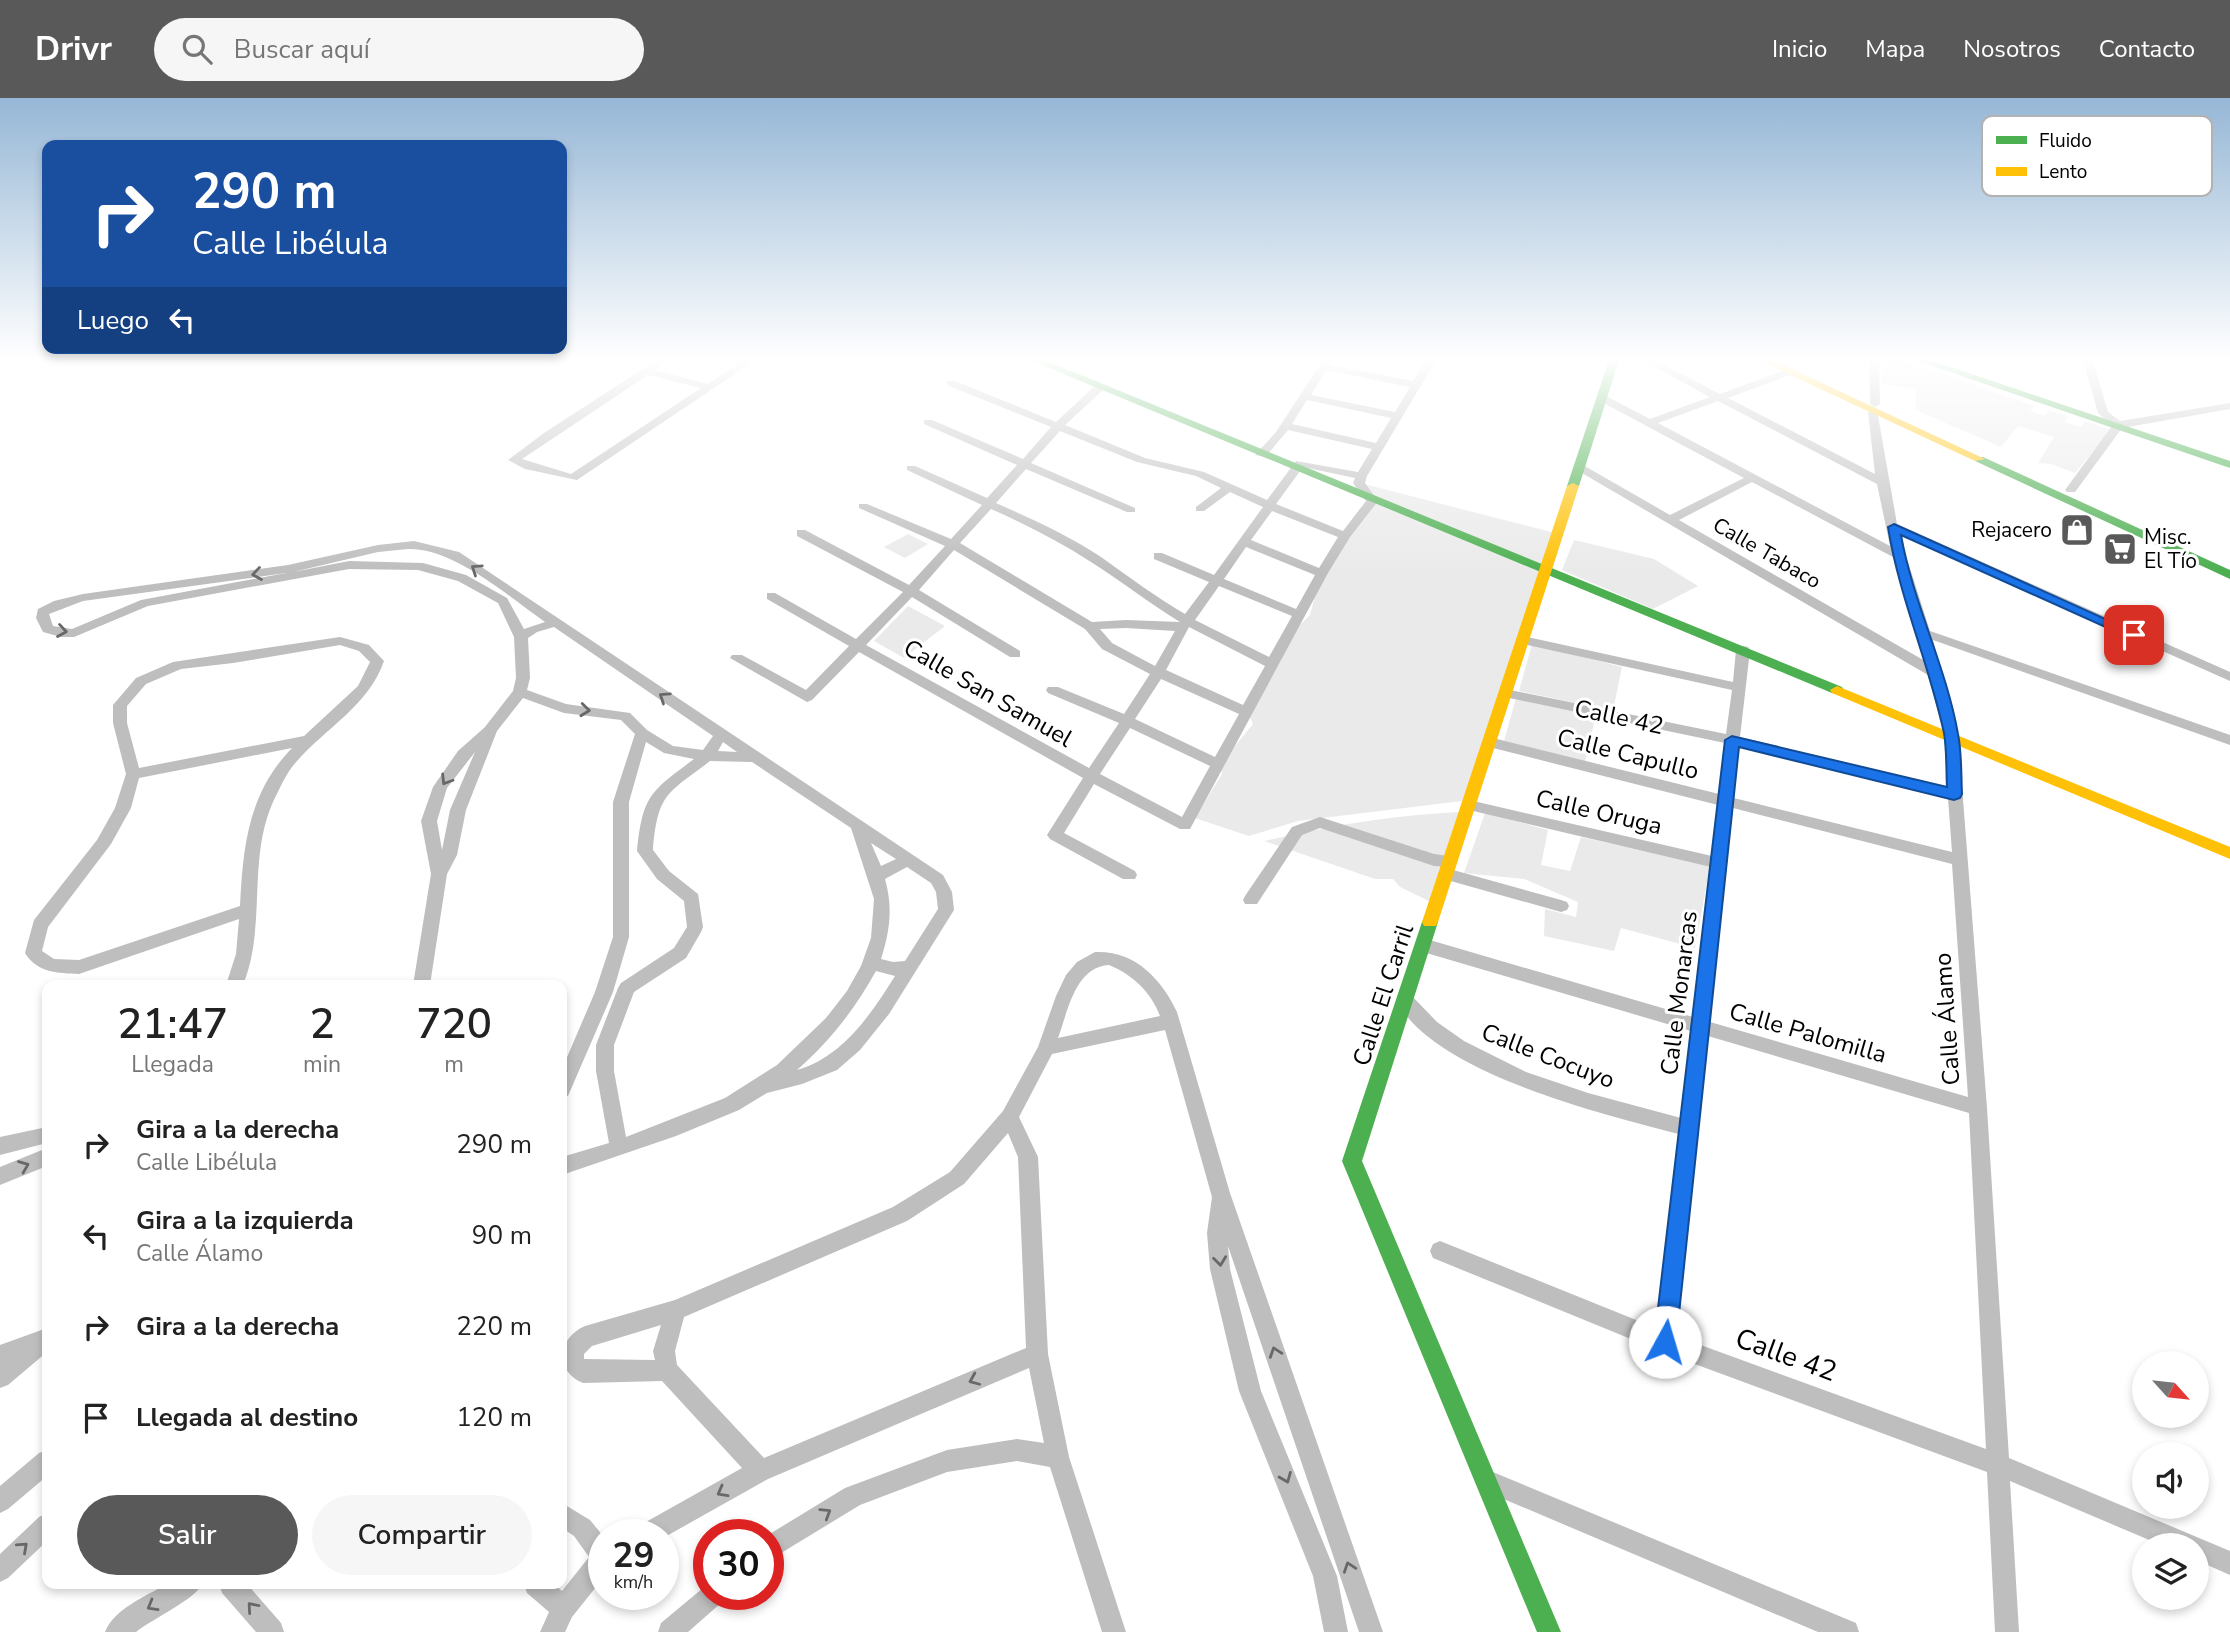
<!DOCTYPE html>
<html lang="es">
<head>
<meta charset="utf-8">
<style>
	body { margin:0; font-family:"Nunito Sans",sans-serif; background:#f6f6f6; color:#222; height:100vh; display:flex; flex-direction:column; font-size:26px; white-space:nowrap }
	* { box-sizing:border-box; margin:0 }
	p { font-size:23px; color:#767676 }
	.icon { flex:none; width:38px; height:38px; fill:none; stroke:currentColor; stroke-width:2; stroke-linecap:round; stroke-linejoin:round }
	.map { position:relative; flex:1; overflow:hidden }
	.details { position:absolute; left:42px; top:882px; width:525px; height:609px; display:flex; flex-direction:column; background:#fff; border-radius:14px; box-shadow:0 4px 10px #0003 }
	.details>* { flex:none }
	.banner { position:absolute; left:42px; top:42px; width:525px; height:214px; border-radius:14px; box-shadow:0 4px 10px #0003; background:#1a4fa0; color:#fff; overflow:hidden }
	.needle { width:46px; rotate:117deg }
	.tools { position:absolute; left:2132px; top:1253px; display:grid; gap:14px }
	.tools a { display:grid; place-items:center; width:77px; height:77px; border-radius:50%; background:#fff; box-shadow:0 4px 10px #0003; font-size:35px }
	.speed { position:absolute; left:588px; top:1421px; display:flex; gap:14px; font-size:35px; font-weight:700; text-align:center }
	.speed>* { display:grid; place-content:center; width:91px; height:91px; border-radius:50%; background:#fff; box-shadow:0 4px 10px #0003; line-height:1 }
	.speed small { font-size:18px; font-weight:400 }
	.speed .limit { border:10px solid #d22; background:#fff; color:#111 }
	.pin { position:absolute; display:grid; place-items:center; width:60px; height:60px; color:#fff; margin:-30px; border-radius:14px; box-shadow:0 4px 10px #0006 }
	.me { position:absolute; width:77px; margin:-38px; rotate:6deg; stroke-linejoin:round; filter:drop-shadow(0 0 5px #0008) }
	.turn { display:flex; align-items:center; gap:24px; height:147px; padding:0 35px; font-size:32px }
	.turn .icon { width:91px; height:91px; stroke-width:2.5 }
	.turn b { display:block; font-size:49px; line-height:60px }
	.then { display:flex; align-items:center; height:66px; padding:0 35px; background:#0003; gap:14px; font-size:26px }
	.eta { display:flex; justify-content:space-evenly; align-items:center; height:119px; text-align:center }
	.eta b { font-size:42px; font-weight:600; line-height:49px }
	.primary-button { display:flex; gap:14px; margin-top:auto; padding:14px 35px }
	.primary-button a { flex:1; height:80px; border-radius:42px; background:#595959; color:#fff; font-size:28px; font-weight:600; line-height:80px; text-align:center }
	.primary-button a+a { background:#f6f6f6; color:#222 }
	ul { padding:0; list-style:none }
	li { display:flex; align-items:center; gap:21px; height:91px; padding:0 35px }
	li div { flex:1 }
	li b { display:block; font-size:26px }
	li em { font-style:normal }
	header { display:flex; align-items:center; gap:42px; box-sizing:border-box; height:98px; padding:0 35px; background:#595959; color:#fff }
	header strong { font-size:33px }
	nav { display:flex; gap:38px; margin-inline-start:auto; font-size:24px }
	.search { width:490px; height:63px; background:#f6f6f6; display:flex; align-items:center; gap:18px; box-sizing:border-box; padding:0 24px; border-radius:38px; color:#767676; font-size:26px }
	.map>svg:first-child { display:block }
	.green { fill:#eaeaea }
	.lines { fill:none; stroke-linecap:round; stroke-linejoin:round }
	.street { fill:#bebebe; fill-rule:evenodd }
	.fast { fill:#4caf50; fill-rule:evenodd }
	.slow { fill:#ffc107; fill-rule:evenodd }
	.oneway { stroke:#686868 }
	.route { fill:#1a73e8; stroke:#114b97; stroke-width:2 }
	.labels { text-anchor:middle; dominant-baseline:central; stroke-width:6; stroke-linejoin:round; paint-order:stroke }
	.far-poi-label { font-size:21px; fill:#000; stroke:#fff; text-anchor:end }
	.far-street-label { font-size:21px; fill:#000; stroke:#fff }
	.street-label { font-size:24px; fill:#000; stroke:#fff }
	.near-street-label { font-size:28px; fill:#000; stroke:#fff }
	.key { fill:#fff; stroke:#b2b2b2; stroke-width:2 }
	.key-label { font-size:19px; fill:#000 }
</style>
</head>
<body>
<header>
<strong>Drivr</strong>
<div class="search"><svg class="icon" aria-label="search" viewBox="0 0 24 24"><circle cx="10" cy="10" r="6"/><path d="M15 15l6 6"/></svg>Buscar aquí</div>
<nav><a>Inicio</a><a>Mapa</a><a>Nosotros</a><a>Contacto</a></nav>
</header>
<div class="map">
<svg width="2230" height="1534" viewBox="0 0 2230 1534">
	<rect width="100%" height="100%" fill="#fff"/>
	<path class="green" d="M1885,259H1895L2034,308L2030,313L2045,318L2048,312L2068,318L2065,324L2081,329L2085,323L2111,332L2075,375L2051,366L2038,365L2054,339L2018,328L2001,349L1916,312V292L1881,285Z
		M1364,386L1555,435L1545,468L1371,398Z
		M1370,402L1543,473L1470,702L1298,723L1249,738L1195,720L1222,676L1220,666L1253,626L1248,615L1298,529L1310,517L1315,498L1343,437Z
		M908,436L928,446L905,460L884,449Z
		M1574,442L1654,461L1698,488L1653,511L1562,472Z
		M908,508L945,528L904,560L874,543Z
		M1532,546L1622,569L1613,613L1519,593Z
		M1516,600L1596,617L1585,664L1504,643Z
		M1460,714L1431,804L1400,789L1393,781H1375L1264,743C1329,728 1393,717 1460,714Z
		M1485,715L1548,732L1541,767L1570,773L1581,739L1710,768L1695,850L1621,830L1614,853L1544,838L1545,811L1576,819L1578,804L1524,781L1464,775Z"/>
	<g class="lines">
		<path class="street" d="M661,259H673L655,272L708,286L748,259H760L577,382L525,371L508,362L544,335ZM648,277L701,290L571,376L522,361Z
			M1325,259H1335L1330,267L1413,283L1428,259H1438L1367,378L1365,385L1378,403L1350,439L1328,475L1190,731H1180L1094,686L1064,735L1135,773L1137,777L1135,781H1123L1050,741L1047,737L1083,680L859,554L812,602L807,604L730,560L732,557H742L806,592L849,548L767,501V495H775L856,541L903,494L797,438V432H805L909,487L945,448L859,410V406H867L951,441L982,407L907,372V368H915L987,400L1017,367L924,326V322H932L1023,361L1051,329L947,287V283H955L1056,324L1096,287H1104V291L1065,327L1145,360L1204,374L1267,402L1296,363L1358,374L1372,351L1288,332L1265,359L1255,357L1276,334ZM1326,272L1410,289L1395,314L1311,297ZM1307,302L1391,320L1376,345L1292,326ZM1060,333L1137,364L1196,378L1221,390L1196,409V413H1204L1230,394L1263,409L1214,477L1162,455H1154V461L1209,484L1185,516C1156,499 1129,479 1101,459C1068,437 1032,421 996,405L1026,371L1127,414H1135V410L1031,365ZM1303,369L1355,380L1353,385L1366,403L1343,433L1276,406ZM991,411C1025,426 1059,443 1091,464C1121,483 1149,505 1180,524L1126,522L1092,524L960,445ZM1272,413L1338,439L1319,470L1251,442ZM1246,449L1315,477L1296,511L1224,481ZM954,452L1085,531L1102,551L1150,576L1124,616L1058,589H1048L1046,592L1048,595L1119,625L1089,670L866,547L912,499L1010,559H1020V553L919,492ZM1219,488L1292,518L1269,559L1195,522ZM1189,529L1265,568L1243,607L1166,572ZM1126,530L1175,533L1155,568L1112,545L1100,531ZM1161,581L1239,616L1215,659L1135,621ZM1130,630L1210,668L1182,719L1100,676Z
			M1636,259H1649L1720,296L1785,272H1793V276L1728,300L1875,376L1868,314L1877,312L1897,426L2230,574V583L1899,436L1930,533L2230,637V647L1933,542L1958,637L1987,1010L2009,1360L2230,1453V1477L2196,1462V1447H2161L2010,1383L2019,1534H1995L1987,1374L1665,1255L1433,1160L1430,1153L1433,1146L1440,1143L1656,1230L1679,1036C1604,1016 1434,976 1396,902L1399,897L1405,895L1411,897L1437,924L1464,943L1526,974L1588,995L1681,1020L1691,933L1423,854L1417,852L1415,847L1417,842L1423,840L1693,919L1711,769L1469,712L1461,707L1469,702L1712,758L1718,707L1489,649L1482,644L1489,639L1719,696L1725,645L1505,599L1498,595L1505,591L1726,636L1732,592L1523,546L1518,545V539L1523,538L1733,584L1736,552L1743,548L1748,549L1750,552L1740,639L1947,689L1944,637L1928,577L1575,371V367H1583L1670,417L1744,380L1598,302V298H1606L1650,321L1710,299ZM1718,303L1877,386L1890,448L1658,325ZM1752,384L1893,459L1925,563L1679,422ZM1739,649L1948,700L1952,754L1734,700ZM1733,710L1952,766L1968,999L1710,924ZM1708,938L1969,1015L1986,1351L1676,1238Z
			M1869,259H1879L1880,306L1875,309L1870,306Z
			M2082,259H2092L2108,314L2120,323L2230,305V311L2122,330L2075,394H2067L2065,392L2112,328L2098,315Z
			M414,443L459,454L943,777L952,794L954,812L889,916L860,952L837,972L802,986L767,995L739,1012L676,1038L562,1077V1059L609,1045L596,973V947L618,890L621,885L674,850L687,829L684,803L657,781L637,753C643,697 650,694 694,661L664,655L646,644L629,704V839L613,894L568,998L562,1000V971L595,894L613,839V704L635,636L621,622L564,615L523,600L497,633L466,712L457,757L447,776L430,887H413L431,776L421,723L433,689L458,653L485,629L513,593L516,580L514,539L498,505L458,483L418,472L349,471L148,508L74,539H61L43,534L36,520L38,511L54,503L83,496L288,467L378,447ZM408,451C454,450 508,498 545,524L524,531L507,500L466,477L423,465L349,463L293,474L378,454ZM286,475L141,502L72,531L53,528L49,516L83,503ZM554,529L713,638L703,652L673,648L647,632L630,615L566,606L527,592L530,580L528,540L537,534ZM723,644L737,654L718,653ZM475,654L450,712L442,752L437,723L447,690ZM710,663L752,664L851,730L874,801L871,840L861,868L847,893L826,920L777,967L725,1000L626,1039L614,973V947L634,894L686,860L701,834L703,829L698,796L669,773L653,752C658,695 667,696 710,663ZM871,745L896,761L881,768ZM907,769L931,785L936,794L938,811L905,863L893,864L881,861C890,833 893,809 885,781ZM876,873L895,878C871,916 843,959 797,972C830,943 855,911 876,873Z
			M340,539L369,547L384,563C369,607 326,630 297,663C286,675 280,690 273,704C247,762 267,828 243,887H226L236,856L239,821L79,876C58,875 37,875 25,855L34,822L97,742L115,710L126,676L113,625V607L136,580L173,564ZM340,547L359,553L370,564L358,588L304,638L139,670L127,625V608L146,586L181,571L233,565ZM292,650C248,695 243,749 240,808L79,862L54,861L42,853L48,829L111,746L131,710L139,680Z
			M1320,719L1434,756L1456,759L1458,763L1450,769L1434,768L1320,730L1302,737L1257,806H1245L1243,802L1245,798L1292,729Z
			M1446,770L1561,802L1567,804L1569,808L1567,812L1561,814L1440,780L1438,776L1440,772Z
			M1095,854C1134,852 1161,880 1177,914L1230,1095L1383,1534H1359L1228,1148L1230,1171L1261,1293L1337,1478L1348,1534H1324L1313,1478L1239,1293L1210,1171L1207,1135L1212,1099L1165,932L1052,956L1019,1019L1038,1059L1048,1256L1069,1359L1126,1534H1102L1050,1369L1017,1363L947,1374L860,1407L768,1463V1437L845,1390L947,1352L1017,1341L1044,1345L1029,1270L768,1381L663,1440V1437H633L637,1429L742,1370L662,1283L583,1285C554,1273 557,1240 585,1228L675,1202L893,1109L950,1074L1003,1013L1038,949L1056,898L1066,877L1077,864ZM1109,867C1133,877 1151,894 1160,918L1058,940C1068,913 1075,869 1109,867ZM1008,1035L1018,1059L1026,1250L764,1360L677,1267L675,1253L684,1219L907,1123L964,1086ZM661,1227L653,1253L655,1262L584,1261V1256L592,1248Z
			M47,1029V1045L0,1057V1039Z
			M47,1050V1068L0,1087V1069Z
			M47,1230V1254L8,1287L0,1290V1247Z
			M47,1352V1378L8,1411L0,1415V1388L39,1355Z
			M1488,1372L1856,1525L1859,1534H1818L1480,1391L1477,1383L1480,1375Z
			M562,1405L590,1422L604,1439V1479L572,1519L565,1534H540L549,1514L527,1495L524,1486H554L562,1493L589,1459L574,1438L562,1430Z
			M47,1415V1443L8,1480L0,1484V1456L39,1419Z
			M709,1485V1496H724L721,1505L688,1534H658L661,1525Z
			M167,1486H202C196,1501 152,1521 136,1534H105C114,1511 146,1498 167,1486Z
			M219,1486H247L281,1525L284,1534H256L222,1495Z"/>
		<path class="fast" d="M1023,259H1037L1842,589L1844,592L1837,596L1832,595Z
			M1610,259H1620L1579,388L1569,390L1567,388Z
			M1906,259H1921L2230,363V370Z
			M1975,359H1983L2230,472V481L1975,363Z
			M1430,818L1436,820L1438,824L1362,1063L1561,1534H1537L1342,1063L1422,824L1424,820Z"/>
		<path class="slow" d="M1752,259H1766L1985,361L1975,363Z
			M1573,385L1579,388L1438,824L1436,828H1424L1422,824L1567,388Z
			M1837,588L2230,749V761L1832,595L1830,592Z"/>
	</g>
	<defs><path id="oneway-chevron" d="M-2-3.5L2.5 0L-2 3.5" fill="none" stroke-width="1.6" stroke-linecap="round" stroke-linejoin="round" transform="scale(1.75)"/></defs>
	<g class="oneway">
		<use href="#oneway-chevron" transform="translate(476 471) rotate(-146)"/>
		<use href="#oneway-chevron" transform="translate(257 476) rotate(171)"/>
		<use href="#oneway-chevron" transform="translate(62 533) rotate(9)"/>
		<use href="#oneway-chevron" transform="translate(664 599) rotate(-146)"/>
		<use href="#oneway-chevron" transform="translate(585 612) rotate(6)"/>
		<use href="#oneway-chevron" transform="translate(446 682) rotate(122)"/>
		<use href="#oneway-chevron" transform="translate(24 1068) rotate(-22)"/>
		<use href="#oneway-chevron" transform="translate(1220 1163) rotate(83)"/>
		<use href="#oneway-chevron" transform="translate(1275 1254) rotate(-109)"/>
		<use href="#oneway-chevron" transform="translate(974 1282) rotate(157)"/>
		<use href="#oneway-chevron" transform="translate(1286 1380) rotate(68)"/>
		<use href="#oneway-chevron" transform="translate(722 1394) rotate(151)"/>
		<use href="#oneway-chevron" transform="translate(826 1415) rotate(-32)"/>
		<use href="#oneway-chevron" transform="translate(23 1449) rotate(-42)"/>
		<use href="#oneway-chevron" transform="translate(1349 1469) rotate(-109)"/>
		<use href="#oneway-chevron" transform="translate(152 1508) rotate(150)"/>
		<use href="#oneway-chevron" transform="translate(252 1509) rotate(-131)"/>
	</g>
	<linearGradient id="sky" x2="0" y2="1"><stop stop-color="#96b7d6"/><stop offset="0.55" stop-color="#fff"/><stop offset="1" stop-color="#fff" stop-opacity="0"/></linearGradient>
	<rect width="2230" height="474" fill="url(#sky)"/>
	<path class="route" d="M1894,426L2141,537L2134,541L2130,540L1901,437C1913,505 1946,568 1958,636C1962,656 1961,677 1962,696L1960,700L1954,702L1739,649L1676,1244L1673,1252L1665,1255L1658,1252L1654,1244L1725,642L1732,638L1947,689C1946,671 1947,652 1944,635C1929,565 1899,499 1888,429Z"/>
	<defs>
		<symbol id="shop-square" viewBox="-11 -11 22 22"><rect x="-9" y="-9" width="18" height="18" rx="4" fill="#595959" stroke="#fff"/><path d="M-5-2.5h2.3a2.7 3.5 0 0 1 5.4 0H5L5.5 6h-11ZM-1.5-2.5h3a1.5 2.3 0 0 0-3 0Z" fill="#fff"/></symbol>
		<symbol id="supermarket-square" viewBox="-11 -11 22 22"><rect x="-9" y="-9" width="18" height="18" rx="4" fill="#595959" stroke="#fff"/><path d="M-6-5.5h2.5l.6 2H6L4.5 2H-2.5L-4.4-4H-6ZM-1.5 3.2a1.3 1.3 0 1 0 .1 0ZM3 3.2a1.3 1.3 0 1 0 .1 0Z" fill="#fff"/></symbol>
	</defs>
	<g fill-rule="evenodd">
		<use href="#shop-square" x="2058" y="413" width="38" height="38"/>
		<use href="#supermarket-square" x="2101" y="432" width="38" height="38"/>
	</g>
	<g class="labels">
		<g class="far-poi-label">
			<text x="2052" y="432">Rejacero</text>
			<text x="2144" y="439" text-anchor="start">Misc.<tspan x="2144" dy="24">El Tío</tspan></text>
		</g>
		<g class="far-street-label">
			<text transform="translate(1767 455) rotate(30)">Calle Tabaco</text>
		</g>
		<g class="street-label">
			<text transform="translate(988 595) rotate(30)">Calle San Samuel</text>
			<text transform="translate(1619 619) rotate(12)">Calle 42</text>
			<text transform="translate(1628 656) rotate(14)">Calle Capullo</text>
			<text transform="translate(1599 714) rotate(13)">Calle Oruga</text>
			<text transform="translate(1679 895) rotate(-83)">Calle Monarcas</text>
			<text transform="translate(1383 897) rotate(-72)">Calle El Carril</text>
			<text transform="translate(1947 921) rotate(-94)">Calle Álamo</text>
			<text transform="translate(1808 935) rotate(16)">Calle Palomilla</text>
			<text transform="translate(1548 958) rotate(21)">Calle Cocuyo</text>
		</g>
		<g class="near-street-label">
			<text transform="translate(1786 1257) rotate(20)">Calle 42</text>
		</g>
	</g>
	<rect x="1982" y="18" width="230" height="80" rx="10" class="key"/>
	<rect x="1996" y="38" width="31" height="8" fill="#4caf50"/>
	<rect x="1996" y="69" width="31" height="9" fill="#ffc107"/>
	<g class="key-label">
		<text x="2039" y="49">Fluido</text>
		<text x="2039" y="80">Lento</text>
	</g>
</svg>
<div class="tools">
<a><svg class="needle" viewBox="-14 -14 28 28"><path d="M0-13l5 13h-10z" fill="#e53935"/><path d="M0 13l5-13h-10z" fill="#767676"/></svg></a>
<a><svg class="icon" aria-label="sound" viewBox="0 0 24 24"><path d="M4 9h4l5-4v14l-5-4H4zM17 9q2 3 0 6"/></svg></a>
<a><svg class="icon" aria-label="layers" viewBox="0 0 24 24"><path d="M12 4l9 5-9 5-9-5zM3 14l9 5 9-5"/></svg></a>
</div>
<div class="speed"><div>29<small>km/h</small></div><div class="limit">30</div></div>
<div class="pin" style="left:2134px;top:537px;background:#d93025"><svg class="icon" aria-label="arrive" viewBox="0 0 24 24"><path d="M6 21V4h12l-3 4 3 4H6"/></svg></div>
<svg class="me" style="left:1665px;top:1244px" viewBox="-20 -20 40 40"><circle r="19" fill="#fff"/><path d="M0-13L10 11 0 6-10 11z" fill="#1a73e8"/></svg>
<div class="banner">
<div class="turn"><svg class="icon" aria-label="right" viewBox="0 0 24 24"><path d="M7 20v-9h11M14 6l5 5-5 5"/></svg><div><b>290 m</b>Calle Libélula</div></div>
<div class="then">Luego<svg class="icon" aria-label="left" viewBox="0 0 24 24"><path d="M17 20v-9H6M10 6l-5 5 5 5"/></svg></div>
</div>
<section class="details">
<div class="eta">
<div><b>21:47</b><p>Llegada</p></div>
<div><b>2</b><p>min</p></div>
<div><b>720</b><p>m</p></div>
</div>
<ul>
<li><svg class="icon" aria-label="right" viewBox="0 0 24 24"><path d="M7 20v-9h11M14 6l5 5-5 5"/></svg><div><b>Gira a la derecha</b><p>Calle Libélula</p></div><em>290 m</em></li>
<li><svg class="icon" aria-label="left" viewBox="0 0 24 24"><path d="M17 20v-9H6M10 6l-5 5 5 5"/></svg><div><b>Gira a la izquierda</b><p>Calle Álamo</p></div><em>90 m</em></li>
<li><svg class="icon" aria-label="right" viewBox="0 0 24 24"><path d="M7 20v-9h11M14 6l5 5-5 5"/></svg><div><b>Gira a la derecha</b></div><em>220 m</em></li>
<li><svg class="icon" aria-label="arrive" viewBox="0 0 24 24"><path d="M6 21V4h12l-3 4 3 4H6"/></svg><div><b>Llegada al destino</b></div><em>120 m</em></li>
</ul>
<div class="primary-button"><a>Salir</a><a>Compartir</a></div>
</section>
</div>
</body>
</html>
